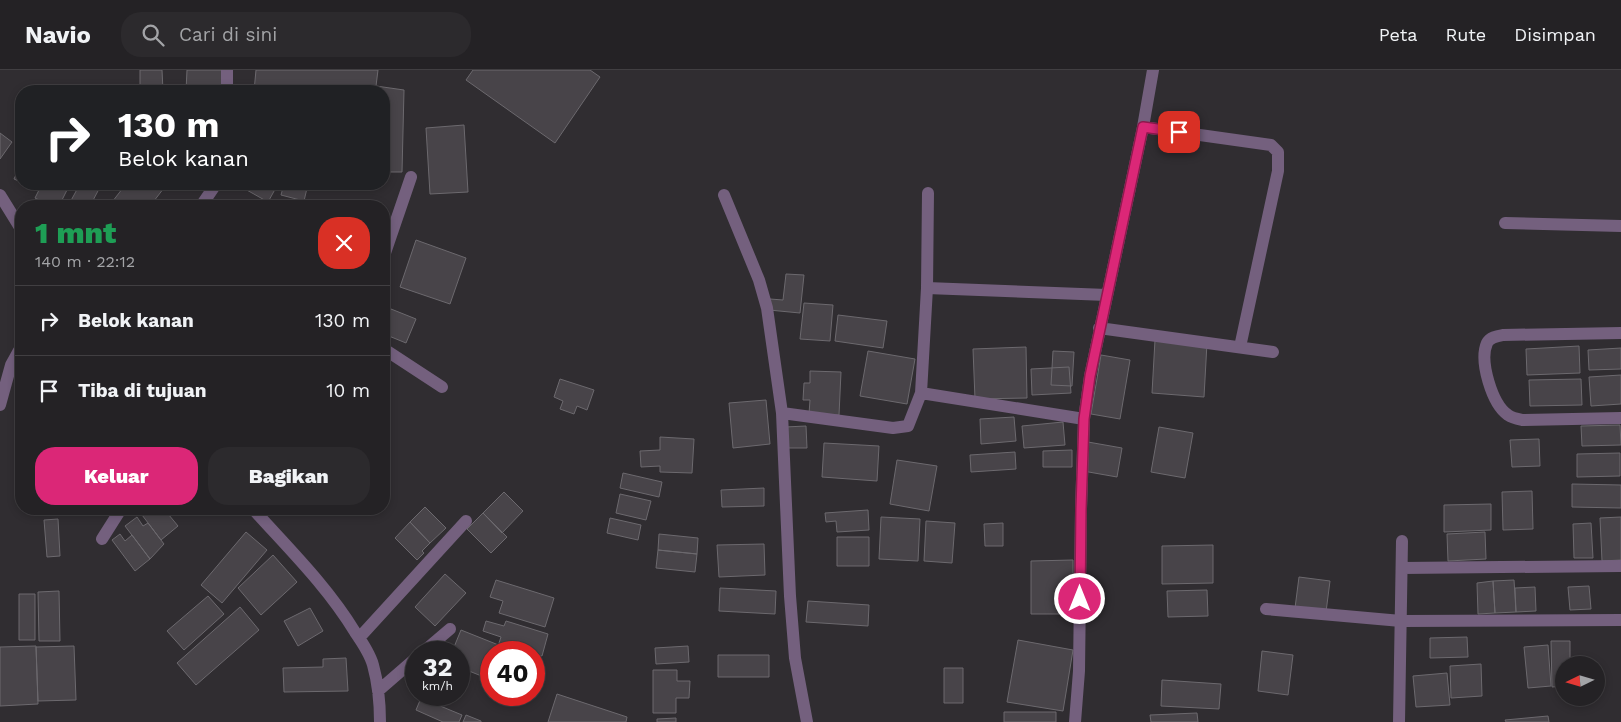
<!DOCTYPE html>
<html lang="id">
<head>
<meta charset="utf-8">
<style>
	body { margin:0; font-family:"Work Sans",sans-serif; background:#2c2a2d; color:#f1f3f6; height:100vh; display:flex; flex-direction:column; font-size:19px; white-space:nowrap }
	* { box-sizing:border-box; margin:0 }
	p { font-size:16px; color:#a3a4a7 }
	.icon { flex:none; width:28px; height:28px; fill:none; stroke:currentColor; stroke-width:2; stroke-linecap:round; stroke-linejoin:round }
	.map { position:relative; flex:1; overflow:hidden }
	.sheet { position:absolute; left:15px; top:130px; width:375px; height:315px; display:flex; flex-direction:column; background:#242225; border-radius:20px; box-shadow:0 2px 8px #0003,0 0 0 1px #413f42 }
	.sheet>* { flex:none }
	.guide { position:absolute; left:15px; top:15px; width:375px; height:105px; border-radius:20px; box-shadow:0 2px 8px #0003,0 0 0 1px #413f42; background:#202124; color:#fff; overflow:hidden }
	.needle { width:32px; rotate:265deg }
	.tools { position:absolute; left:1555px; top:586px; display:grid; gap:10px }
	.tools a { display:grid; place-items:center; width:50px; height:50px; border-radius:50%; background:#242225; box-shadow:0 2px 8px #0003,0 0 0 1px #413f42; font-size:25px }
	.speed { position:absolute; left:405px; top:571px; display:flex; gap:10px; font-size:25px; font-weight:700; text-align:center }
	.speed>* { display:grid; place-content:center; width:65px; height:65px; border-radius:50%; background:#242225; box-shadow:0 2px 8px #0003,0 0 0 1px #413f42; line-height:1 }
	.speed small { font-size:12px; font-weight:400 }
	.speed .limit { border:8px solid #d22; background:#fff; color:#111 }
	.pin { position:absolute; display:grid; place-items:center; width:42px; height:42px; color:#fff; margin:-21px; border-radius:10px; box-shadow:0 2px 8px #0006 }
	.me { position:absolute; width:55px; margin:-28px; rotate:0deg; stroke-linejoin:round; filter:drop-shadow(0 0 4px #0008) }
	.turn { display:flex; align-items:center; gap:18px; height:105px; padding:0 20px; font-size:22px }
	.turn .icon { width:65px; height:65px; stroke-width:2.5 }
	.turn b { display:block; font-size:35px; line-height:42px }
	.round { display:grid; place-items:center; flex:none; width:52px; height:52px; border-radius:20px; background:#2c2a2d }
	.summary { display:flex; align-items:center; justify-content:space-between; height:85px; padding:0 20px }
	h1 { font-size:30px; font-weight:800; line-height:38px; color:#1e9e55 }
	.button { display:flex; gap:10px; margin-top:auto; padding:10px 20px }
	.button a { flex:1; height:58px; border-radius:20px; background:#db2777; color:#fff; font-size:20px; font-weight:800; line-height:58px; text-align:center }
	.button a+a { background:#2c2a2d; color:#f1f3f6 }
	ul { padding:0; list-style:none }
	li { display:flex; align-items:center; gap:15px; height:70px; padding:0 20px; border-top:1px solid #413f42 }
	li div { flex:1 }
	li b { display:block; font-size:19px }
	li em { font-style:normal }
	header { display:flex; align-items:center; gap:30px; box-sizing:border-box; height:70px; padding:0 25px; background:#242225; border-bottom:1px solid #413f42 }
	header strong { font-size:24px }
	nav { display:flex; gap:28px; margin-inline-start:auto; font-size:18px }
	.search { width:350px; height:45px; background:#2c2a2d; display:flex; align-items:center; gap:12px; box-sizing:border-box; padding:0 18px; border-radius:20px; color:#a3a4a7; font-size:19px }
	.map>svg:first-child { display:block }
	.building { fill:#484449; stroke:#6c696e }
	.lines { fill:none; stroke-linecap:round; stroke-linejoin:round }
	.minor { stroke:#74607e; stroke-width:12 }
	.route-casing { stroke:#8e194d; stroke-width:12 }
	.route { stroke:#db2777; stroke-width:9 }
</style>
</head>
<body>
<header>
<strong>Navio</strong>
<div class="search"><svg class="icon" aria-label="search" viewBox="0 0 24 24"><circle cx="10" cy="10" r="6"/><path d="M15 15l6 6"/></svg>Cari di sini</div>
<nav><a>Peta</a><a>Rute</a><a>Disimpan</a></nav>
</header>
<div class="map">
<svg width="1621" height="652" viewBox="0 0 1621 652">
	<rect width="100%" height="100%" fill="#302d31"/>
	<path class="building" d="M140,0H162L163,21H140Z
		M187,0H223V21H186Z
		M256,0H378L376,16L404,20L402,102H384V21H254Z
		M473,0H590L600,7L555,73L466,10Z
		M464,55L468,122L430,124L426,58Z
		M0,63L12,72L0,89Z
		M21,94V112L14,109Z
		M42,114H70L59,136H51L35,128Z
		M80,114H90L99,119L90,136H68Z
		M126,114H157L164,118L150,136H109Z
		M248,114H278L268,132L245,119Z
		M284,114H308L304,131L281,125Z
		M416,170L466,188L450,234L400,217Z
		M786,204L804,205L800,243L769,240L770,229L783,230Z
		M804,233L833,235L830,271L800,269Z
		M391,239L416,249L406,273L384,264V257Z
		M838,245L887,251L883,278L835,271Z
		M1155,270L1207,273L1204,327L1152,323Z
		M1579,276L1580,303L1527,305L1526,279Z
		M1026,277L1027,328L975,329L973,279Z
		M1621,278V299L1589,300L1588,280Z
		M868,281L915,289L907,334L860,326Z
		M1053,281L1074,282L1072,316L1051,315Z
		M1101,285L1130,290L1120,349L1091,344Z
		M1069,297L1071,323L1032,325L1031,299Z
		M810,301L841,302L839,345L809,344L810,330H803L804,313H810Z
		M1621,305V334L1591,336L1589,307Z
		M560,309L594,320L587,340L577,336L574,344L560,339L563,331L554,327Z
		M1581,309L1582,335L1530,336L1529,310Z
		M766,330L770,374L733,378L729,333Z
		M1014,347L1016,371L981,374L980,349Z
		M1063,352L1065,375L1024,378L1022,356Z
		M1620,355L1621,375L1582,376L1581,356Z
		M806,356L807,378H786L785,357Z
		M1159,357L1193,363L1185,408L1151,402Z
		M660,367L694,369L692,403L660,402V396L641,397L640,381L660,380Z
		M1539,369L1540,396L1512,397L1510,370Z
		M1088,372L1122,378L1117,407L1083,401Z
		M824,373L879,376L877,411L822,407Z
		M1072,380V397H1043V381Z
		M1015,382L1016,399L971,402L970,385Z
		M1620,383V406L1577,407V384Z
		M897,390L937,396L929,441L890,434Z
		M623,403L662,412L659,427L620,418Z
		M1572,414L1621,415V438L1572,437Z
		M764,418V436L722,437L721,420Z
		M1532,421L1533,459L1503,460L1502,422Z
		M504,422L523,441L502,463L483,443Z
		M620,424L651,431L646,450L616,443Z
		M1491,434V460L1444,462V435Z
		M425,437L446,458L430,473L410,452Z
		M142,439H164L178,456L161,470L139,441Z
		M868,440L869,460L837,462L836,451L826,452L825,443Z
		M483,443L507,467L491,483L467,459Z
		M137,447L143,456L148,453L164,474L150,489L125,456Z
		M881,447L920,449L918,491L879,489Z
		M1621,447V490L1602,491L1600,448Z
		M610,448L641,455L638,470L607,463Z
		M58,449L60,486L47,487L44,450Z
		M926,451L955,453L952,493L924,491Z
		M410,452L430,473L422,481L424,483L417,490L395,468Z
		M1003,453V476H985L984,454Z
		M1591,453L1593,488H1574L1573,454Z
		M246,462L267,480L222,533L201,515Z
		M1485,462L1486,489L1448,491L1447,464Z
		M120,464L125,471L132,465L150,489L135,501L112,470Z
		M659,464L698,468L697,484L658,480Z
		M837,467H869V496H837Z
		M764,474L765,505L719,507L717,475Z
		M1213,475V513L1162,514V476Z
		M658,480L697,484L695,502L656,498Z
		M273,485L297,512L261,545L238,518Z
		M1073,490V544H1031V491Z
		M445,504L466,523L435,556L415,537Z
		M1299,507L1330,511L1326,542L1295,538Z
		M496,510L554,528L545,557L499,543L503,531L490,527Z
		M1514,510L1516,542L1495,543L1493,511Z
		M1493,511L1495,543L1478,544L1477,513Z
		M1589,516L1591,539L1570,540L1568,517Z
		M1535,517L1536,541L1516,542L1515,518Z
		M720,518L776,521L775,544L719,541Z
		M1207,520L1208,546L1168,547L1167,521Z
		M59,521L60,571H39L38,522Z
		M19,524H35V570H19Z
		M208,526L224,544L184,580L167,561Z
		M808,531L869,535L868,556L806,552Z
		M240,537L259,560L196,615L177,593Z
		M310,538L323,561L298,576L284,551Z
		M486,551L504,556L506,551L548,564L542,586L499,573L501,567L483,561Z
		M461,560L501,576L499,582H491V602L489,609L459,597V582H452Z
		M1467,567L1468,587L1430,588V568Z
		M1018,570L1073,580L1063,641L1007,632Z
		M1551,571H1570V595H1564V616L1552,617Z
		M1548,575L1551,616L1528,618L1524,577Z
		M36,576L38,634L0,636V577Z
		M74,576L76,630L38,631L36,577Z
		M688,576L689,592L656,594L655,578Z
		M1262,581L1293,585L1288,625L1258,621Z
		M718,585H769V607H718Z
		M346,588L348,621L284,622L283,598L323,597V589Z
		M534,590L543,592L536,615L534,614Z
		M1481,594L1482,626L1451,628L1450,596Z
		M944,598H963V633H944Z
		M653,600H677V611H690L689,628H676V643H653Z
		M1447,603L1450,635L1416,637L1413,606Z
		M1162,610L1221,614L1219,639L1161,636Z
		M557,624L627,647L626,652H548Z
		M422,625H449L446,634Z
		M421,628L462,645L459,652H443L416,640Z
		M1004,642H1056V652H1004Z
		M1197,643L1198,652H1151L1150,645Z
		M466,645L481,651V652H463Z
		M1548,646L1549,652H1506L1505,650Z
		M676,648V652H657V649Z"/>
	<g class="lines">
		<path class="minor" d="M227,21V0
			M1143,57L1271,75L1278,82V101L1240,277
			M0,125L21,159
			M724,125L759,210L767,238L782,343L790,526L795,588L807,652
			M201,136L216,114
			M1505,153L1621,156
			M384,186L411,107
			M927,218L1107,225
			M1099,258L1273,282
			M1621,263L1503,265C1497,266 1490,267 1487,273C1479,291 1492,334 1508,345C1512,348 1518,349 1523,350L1621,348
			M384,279L442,317
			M921,323L1084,349
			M0,335L11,295L21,277
			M782,343L893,358L908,356L921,323L927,218L928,123
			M253,439C289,479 327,516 355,562C362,572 370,584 373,595C378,613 380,634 380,652
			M102,469L121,439
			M1402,498L1621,496
			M1266,539L1401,551L1621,550
			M359,568L466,451
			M423,582L450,559
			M378,621L416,588
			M1075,652L1079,601L1081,439L1084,349L1090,306L1143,57L1153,0
			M1399,652L1402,471"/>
	</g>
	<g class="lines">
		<defs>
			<path id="route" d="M1080,529L1081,439L1084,349L1090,306L1143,57L1179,62"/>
		</defs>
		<use href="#route" class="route-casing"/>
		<use href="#route" class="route"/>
	</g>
</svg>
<div class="tools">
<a><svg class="needle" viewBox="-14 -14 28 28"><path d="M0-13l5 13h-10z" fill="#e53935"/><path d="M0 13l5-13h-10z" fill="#a3a4a7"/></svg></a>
</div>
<div class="speed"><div>32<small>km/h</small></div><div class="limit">40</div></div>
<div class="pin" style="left:1179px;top:62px;background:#d93025"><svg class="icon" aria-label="arrive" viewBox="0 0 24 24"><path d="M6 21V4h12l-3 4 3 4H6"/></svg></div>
<svg class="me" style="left:1080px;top:529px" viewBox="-20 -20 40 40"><circle r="17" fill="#db2777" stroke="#fff" stroke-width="3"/><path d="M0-11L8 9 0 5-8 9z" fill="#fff"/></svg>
<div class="guide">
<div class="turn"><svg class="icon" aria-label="right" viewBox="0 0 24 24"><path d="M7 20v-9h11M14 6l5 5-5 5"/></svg><div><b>130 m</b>Belok kanan</div></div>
</div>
<section class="sheet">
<div class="summary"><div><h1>1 mnt</h1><p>140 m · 22:12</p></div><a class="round" style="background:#d93025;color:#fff"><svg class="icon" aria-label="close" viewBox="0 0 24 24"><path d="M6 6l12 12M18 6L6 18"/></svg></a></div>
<ul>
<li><svg class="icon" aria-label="right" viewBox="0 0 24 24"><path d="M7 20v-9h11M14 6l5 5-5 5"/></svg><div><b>Belok kanan</b></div><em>130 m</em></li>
<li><svg class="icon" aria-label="arrive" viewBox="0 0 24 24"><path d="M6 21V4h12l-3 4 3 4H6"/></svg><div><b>Tiba di tujuan</b></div><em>10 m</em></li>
</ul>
<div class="button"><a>Keluar</a><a>Bagikan</a></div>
</section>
</div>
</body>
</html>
